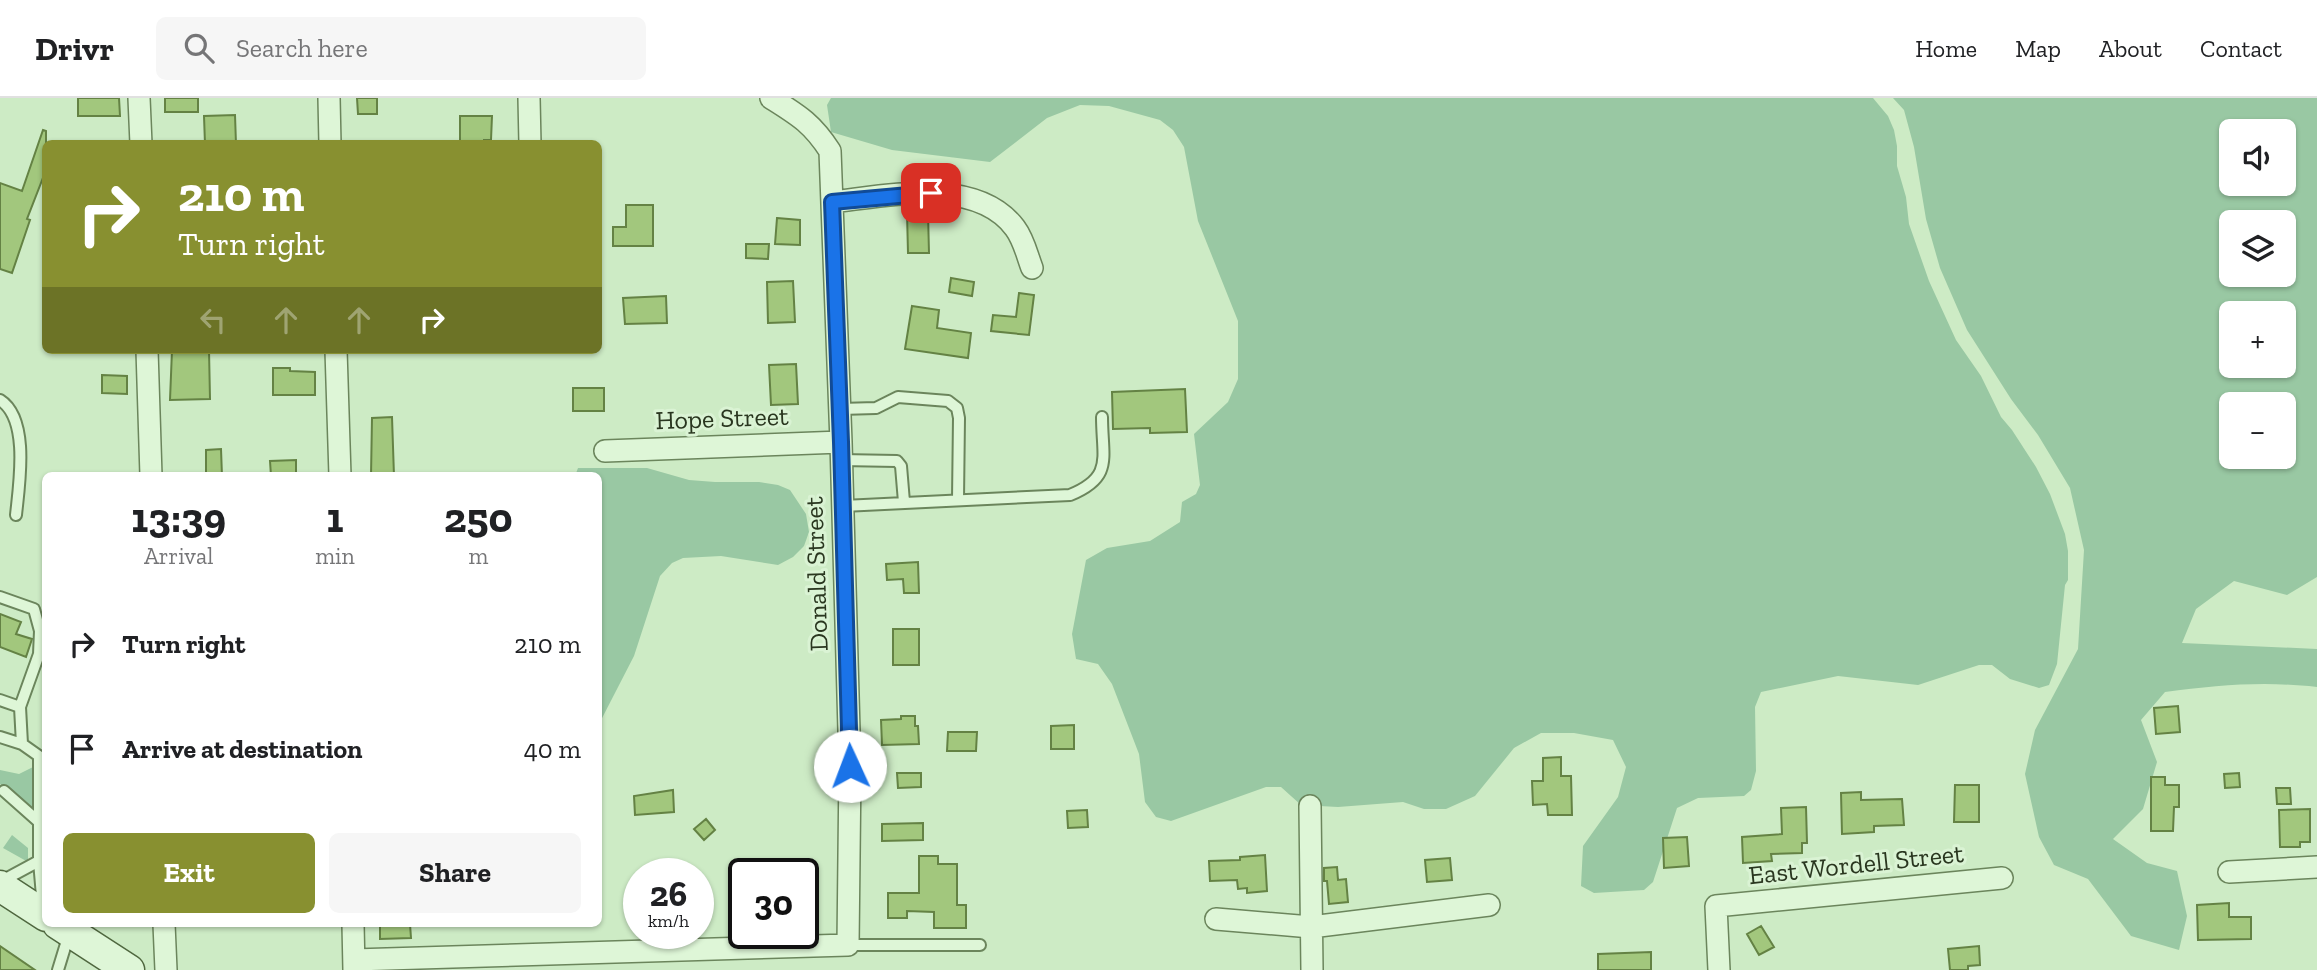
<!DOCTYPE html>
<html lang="en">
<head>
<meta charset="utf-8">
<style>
	body { margin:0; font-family:"Zilla Slab",serif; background:#f6f6f6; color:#202124; height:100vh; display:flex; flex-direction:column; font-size:26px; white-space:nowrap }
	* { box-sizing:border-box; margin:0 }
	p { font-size:23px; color:#757577 }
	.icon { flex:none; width:38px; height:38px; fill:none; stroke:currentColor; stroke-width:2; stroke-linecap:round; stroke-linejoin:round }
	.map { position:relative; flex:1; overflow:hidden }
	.panel { position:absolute; left:42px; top:374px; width:560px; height:455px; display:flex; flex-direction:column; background:#fff; border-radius:10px; box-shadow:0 2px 5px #0004 }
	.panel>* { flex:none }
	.top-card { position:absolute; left:42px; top:42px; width:560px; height:214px; border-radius:10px; box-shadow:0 2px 5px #0004; background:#889030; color:#fff; overflow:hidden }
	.fabs { position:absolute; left:2219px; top:21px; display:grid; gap:14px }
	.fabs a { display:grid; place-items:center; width:77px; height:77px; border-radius:10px; background:#fff; box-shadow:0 2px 5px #0004; font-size:35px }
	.speed { position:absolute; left:623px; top:760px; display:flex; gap:14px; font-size:35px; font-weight:700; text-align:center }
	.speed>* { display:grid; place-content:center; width:91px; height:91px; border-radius:50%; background:#fff; box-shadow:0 2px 5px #0004; line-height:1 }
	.speed small { font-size:18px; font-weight:400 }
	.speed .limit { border:4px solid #111; border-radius:10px; background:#fff; color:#111 }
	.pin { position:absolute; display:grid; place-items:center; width:60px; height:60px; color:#fff; margin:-30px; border-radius:14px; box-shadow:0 4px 10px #0006 }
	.me { position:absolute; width:77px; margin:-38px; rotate:358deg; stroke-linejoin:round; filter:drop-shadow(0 0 5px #0008) }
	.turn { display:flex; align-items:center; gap:24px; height:147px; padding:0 21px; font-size:32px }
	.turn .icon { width:91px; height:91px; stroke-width:2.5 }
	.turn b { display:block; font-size:49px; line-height:60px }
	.lanes { display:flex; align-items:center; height:66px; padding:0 21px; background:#0003; justify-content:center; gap:35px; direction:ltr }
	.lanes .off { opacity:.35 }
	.eta { display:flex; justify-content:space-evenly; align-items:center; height:119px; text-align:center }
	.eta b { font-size:42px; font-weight:700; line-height:49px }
	.cta { display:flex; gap:14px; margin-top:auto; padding:14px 21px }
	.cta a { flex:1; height:80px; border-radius:10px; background:#889030; color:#fff; font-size:28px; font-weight:700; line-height:80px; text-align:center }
	.cta a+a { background:#f6f6f6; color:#202124 }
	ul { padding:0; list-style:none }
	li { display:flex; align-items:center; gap:21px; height:105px; padding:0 21px }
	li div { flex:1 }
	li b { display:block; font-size:26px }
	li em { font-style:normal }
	header { display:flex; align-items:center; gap:42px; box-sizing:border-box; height:98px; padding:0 35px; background:#fff; border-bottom:2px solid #e0e0e0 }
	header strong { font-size:33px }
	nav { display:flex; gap:38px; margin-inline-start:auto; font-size:24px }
	.search { width:490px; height:63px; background:#f6f6f6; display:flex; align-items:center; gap:18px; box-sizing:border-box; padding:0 24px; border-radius:10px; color:#757577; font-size:26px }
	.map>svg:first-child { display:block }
	.green { fill:#99c8a3; fill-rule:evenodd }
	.building { fill:#a2c77d; stroke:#648244; stroke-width:2 }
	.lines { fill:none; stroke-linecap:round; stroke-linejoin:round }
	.service-casing { stroke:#6b855c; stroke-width:14 }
	.minor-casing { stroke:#6b855c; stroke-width:24 }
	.secondary-casing { stroke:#4f673f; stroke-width:33 }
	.service { stroke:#def6d7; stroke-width:10 }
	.minor { stroke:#def6d7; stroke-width:21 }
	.secondary { stroke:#def6d7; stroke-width:30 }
	.route-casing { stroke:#114b97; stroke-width:18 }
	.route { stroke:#1a73e8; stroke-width:12 }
	.labels { text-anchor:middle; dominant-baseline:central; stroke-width:6; stroke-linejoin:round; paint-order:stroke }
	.street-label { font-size:26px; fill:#29361f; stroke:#daf3d4 }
</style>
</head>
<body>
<header>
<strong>Drivr</strong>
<div class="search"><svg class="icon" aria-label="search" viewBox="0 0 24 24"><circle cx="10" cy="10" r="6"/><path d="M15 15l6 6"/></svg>Search here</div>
<nav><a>Home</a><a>Map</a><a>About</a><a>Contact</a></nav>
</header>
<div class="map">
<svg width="2317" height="872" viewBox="0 0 2317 872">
	<rect width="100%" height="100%" fill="#cdebc5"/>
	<path class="green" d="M831,0H1873L1888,18L1894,32L1897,48V68L1906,99L1909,126L1929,183L1956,242L1981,278L2001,319L2012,332L2036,369L2050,396L2065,436L2068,453V482L2065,487L2057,566L2049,587L2039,590L2010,581L1992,567H1979L1918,587L1838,578L1761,594L1755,609L1756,673L1751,692L1744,698L1698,700L1677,710L1653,784L1644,792L1594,795L1581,788L1583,748L1618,699L1626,669L1613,642L1574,635H1541L1514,650L1475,698L1446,711H1424L1403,704L1338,709L1301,707L1281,689H1266L1171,723L1156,719L1145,704L1139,656L1112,586L1098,566L1076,561L1072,536L1086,462L1107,450L1150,443L1180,424L1182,404L1196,396L1200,387L1194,336L1228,304L1238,281V223L1198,123L1184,49L1173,32L1160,22L1109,8L1080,7L1047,20L990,64L892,52L831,34L827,7Z
		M1893,0H2317V479L2287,497L2234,483L2196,511L2182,545L2317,551V589C2263,583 2219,587 2165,594L2141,622L2157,664L2143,711L2113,741L2147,765L2177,773L2187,818L2179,852L2131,838L2088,781L2054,767L2039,739L2025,676L2035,632L2078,551L2084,452L2070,390L2038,337L2011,301L1967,232L1940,170L1926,121L1914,49L1904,12ZM2231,33H2284V86H2231ZM2231,124H2284V177H2231ZM2231,215H2284V268H2231ZM2231,306H2284V359H2231Z
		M578,370H647L689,382L715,384H759L778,387L790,392L806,416L809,434L804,448L793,459L778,467L721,458L683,460L672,465L660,478L634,558L599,626L598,378H575Z
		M43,668H45V706L35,711L0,686V672L19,676L33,669Z
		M12,737L28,750V764L3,750Z"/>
	<path class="building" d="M78,0H119L120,18H78Z
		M165,0H198V14H165Z
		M357,0H377V16H358Z
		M235,17L236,46H205L204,18Z
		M460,18H492L491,42H484V46H460Z
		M43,32L46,33V72L27,121L30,122L12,175L0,171V85L22,93Z
		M626,107H653V148H613V129H626Z
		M907,115H928L929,155H908Z
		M777,120L800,122V147L775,146Z
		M746,146H769L768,161L746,160Z
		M951,180L974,184L972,198L949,194Z
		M793,183L795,224L768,225L767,184Z
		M1019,195L1034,197L1029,237L991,233L993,217L1016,219Z
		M666,198L667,225L625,226L623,200Z
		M912,208L939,212L937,230L971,235L968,260L905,251Z
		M172,252H209L210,301L170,302Z
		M796,266L798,306L771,307L769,267Z
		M273,270H290V273L315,274V297H273Z
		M102,277L127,278V296L102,295Z
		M573,290H604V313H573Z
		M1185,291L1187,334L1150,335V330L1113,331L1112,294Z
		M392,319L394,378H371L372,320Z
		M221,351L222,378H206V352Z
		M296,362V378H271L270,363Z
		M918,464L919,495H904L903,481L887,482L886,466Z
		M0,516L21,524L16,536L32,541L26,559L0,549Z
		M893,531H919V567H893Z
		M2178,608L2180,634L2156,636L2154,610Z
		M901,618H915V628H918L919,646L882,647L881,622L901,621Z
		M1074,627V651H1051V628Z
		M948,634H977L976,653H947Z
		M1561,659V678H1571L1572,717H1548L1547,706L1533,707L1532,683H1543V660Z
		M897,675H921V689L898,690Z
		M2239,675L2240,689L2225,690L2224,676Z
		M2151,679H2165V687H2179V709H2174L2173,733H2151Z
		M1955,687H1979V724H1954Z
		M2276,690H2290L2291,706H2277Z
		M673,692L674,714L635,717L634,698Z
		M1861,694V702L1902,701L1904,727L1874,728V734L1842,736L1841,695Z
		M1806,709L1807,745H1802V755L1771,756L1772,763L1743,765L1742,739L1782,736L1781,710Z
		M2310,711V744H2300V749H2280L2279,712Z
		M1087,712L1088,729L1068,730L1067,713Z
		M706,721L715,732L704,742L694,731Z
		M923,725V742L882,743V726Z
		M1687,739L1689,768L1664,770L1663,740Z
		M1265,757L1267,793L1247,795V790L1238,791L1237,782L1210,783L1209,763L1240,762V759Z
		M919,758H938V766H957V807H966V830H934V814L907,813V820H888V795H919Z
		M1450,760L1452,782L1427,784L1425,762Z
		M1337,769L1338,782L1346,781L1348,804L1329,806L1327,783H1324V770Z
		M2229,805V819H2251V841L2198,842L2197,807Z
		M380,826H410L411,840L380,841Z
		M1761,828L1774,849L1759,857L1747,836Z
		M0,848L35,872H0Z
		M1979,848L1980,867L1968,868V872H1950L1948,851Z
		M1651,854V872H1598V856Z"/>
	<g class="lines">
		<defs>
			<path id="service" d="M0,302C30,321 19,387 16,417
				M840,311L876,310L898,299L948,303L957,310L959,320L958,401
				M841,362L897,363L901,368L904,404
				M843,408L1070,397C1114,379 1102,360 1102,319
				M0,499L34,511L40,533L39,556L20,609L22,646
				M0,602L20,609
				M0,639L22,646L39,658V763L0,784
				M4,693L39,724
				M39,763L43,810
				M848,847H980
				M58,872L69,836"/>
			<path id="minor" d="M139,0L141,46
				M329,0L330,46
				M529,0L530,46
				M832,104C887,98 976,78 1015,130C1024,142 1027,157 1032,170
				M147,252L151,378
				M336,252L340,378
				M605,353L841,344
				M1310,708L1312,872
				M2229,774L2317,769
				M1216,821L1311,829L1489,807
				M164,826L166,872
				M353,826L354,872
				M354,862L848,847L850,669L841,344L830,53C812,25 798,17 771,0
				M1719,872L1716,808L2002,780"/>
			<path id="secondary" d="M0,788L46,818
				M58,826L129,872"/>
		</defs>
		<use href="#service" class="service-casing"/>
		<use href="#minor" class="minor-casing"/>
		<use href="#secondary" class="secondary-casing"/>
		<use href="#service" class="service"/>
		<use href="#minor" class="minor"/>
		<use href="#secondary" class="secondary"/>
	</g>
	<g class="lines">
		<defs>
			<path id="route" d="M850,668L841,344L832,104L931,95"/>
		</defs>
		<use href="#route" class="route-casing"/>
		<use href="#route" class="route"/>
	</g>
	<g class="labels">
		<g class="street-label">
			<text transform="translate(722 320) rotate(-2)">Hope Street</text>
			<text transform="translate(816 476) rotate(-92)">Donald Street</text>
			<text transform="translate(1856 766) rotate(-6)">East Wordell Street</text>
		</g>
	</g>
</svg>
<div class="fabs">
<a><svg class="icon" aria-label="sound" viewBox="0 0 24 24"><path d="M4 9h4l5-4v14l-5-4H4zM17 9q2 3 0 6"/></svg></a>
<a><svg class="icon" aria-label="layers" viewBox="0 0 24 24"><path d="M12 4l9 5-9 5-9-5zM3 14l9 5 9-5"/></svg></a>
<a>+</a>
<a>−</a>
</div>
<div class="speed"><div>26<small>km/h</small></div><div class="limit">30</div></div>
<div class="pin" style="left:931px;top:95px;background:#d93025"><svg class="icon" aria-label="arrive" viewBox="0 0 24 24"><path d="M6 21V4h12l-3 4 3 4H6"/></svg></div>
<svg class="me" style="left:850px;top:668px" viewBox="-20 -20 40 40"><circle r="19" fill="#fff"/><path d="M0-13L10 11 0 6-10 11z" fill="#1a73e8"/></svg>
<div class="top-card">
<div class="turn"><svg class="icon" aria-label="right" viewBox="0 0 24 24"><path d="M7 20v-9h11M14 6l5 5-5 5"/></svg><div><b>210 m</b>Turn right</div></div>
<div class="lanes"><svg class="icon off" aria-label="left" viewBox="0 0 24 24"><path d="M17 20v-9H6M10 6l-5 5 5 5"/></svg><svg class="icon off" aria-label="ahead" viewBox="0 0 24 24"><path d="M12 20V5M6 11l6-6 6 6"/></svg><svg class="icon off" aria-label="ahead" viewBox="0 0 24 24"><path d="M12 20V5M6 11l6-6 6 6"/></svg><svg class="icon" aria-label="right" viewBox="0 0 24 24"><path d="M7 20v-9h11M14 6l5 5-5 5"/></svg></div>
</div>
<section class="panel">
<div class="eta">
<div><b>13:39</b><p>Arrival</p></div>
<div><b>1</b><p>min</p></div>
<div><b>250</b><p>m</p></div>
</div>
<ul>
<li><svg class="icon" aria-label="right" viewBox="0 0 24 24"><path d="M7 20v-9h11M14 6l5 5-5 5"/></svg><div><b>Turn right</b></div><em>210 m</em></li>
<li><svg class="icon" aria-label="arrive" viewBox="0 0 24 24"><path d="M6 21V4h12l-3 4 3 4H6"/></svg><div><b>Arrive at destination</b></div><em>40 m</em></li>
</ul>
<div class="cta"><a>Exit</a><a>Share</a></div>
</section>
</div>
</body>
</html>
